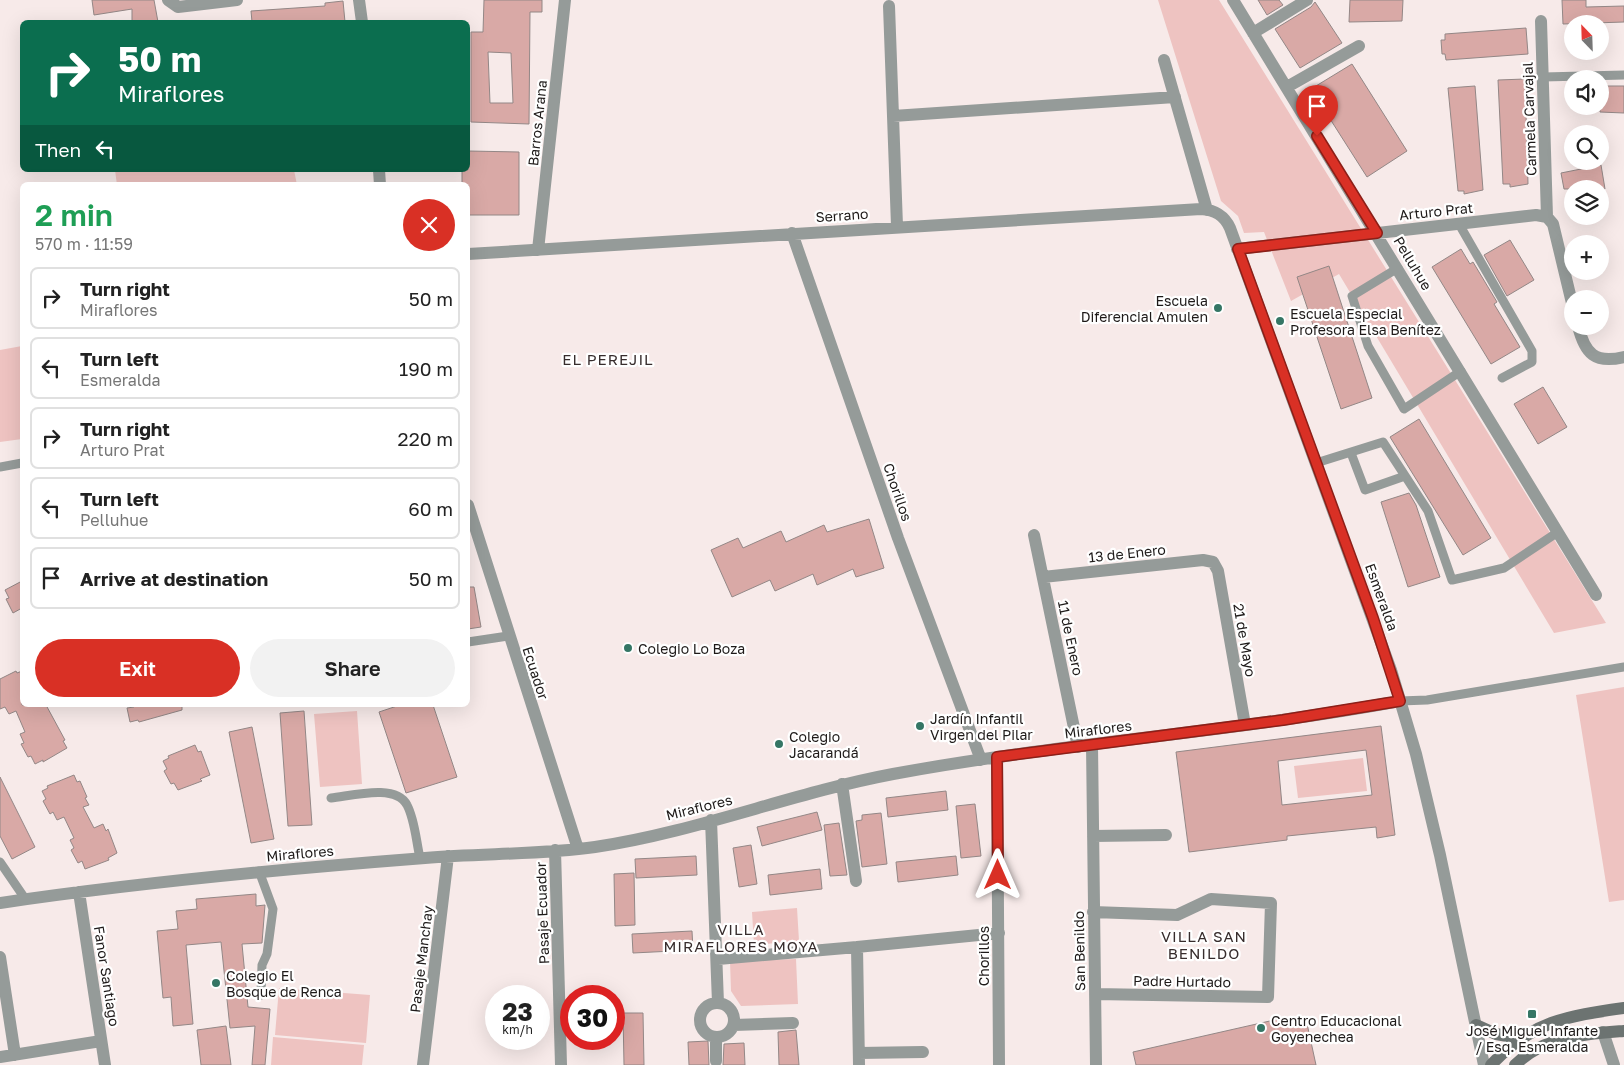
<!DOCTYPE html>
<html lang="en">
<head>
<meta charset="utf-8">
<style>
	body { margin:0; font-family:"Golos Text",sans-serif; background:#f2f2f2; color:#222; height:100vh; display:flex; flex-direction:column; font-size:19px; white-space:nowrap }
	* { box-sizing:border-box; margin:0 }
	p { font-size:16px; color:#767676 }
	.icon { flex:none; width:28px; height:28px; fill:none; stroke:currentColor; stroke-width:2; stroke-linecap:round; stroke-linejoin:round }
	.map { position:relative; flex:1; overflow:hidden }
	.side { position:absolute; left:20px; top:182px; width:450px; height:525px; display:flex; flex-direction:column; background:#fff; border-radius:8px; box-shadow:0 5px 20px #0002 }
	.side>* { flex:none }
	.top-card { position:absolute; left:20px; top:20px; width:450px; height:152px; border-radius:8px; box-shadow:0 5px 20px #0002; background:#0b6e4f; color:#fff; overflow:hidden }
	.needle { width:32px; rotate:337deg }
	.controls { position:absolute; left:1564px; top:15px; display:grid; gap:10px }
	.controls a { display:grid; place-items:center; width:45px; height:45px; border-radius:50%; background:#fff; box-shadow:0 5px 20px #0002; font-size:25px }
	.speed { position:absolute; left:485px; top:985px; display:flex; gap:10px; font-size:25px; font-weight:700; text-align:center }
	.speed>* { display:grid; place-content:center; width:65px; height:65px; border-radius:50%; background:#fff; box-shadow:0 5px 20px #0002; line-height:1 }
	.speed small { font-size:12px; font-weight:400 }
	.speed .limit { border:8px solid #d22; background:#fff; color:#111 }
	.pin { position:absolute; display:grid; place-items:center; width:42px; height:42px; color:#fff; margin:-51px -21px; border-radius:50% 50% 50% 0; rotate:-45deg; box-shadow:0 0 5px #0007 }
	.pin .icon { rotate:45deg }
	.me { position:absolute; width:55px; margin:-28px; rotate:0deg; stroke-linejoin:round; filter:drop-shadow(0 0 4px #0008) }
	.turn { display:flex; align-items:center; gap:18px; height:105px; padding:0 15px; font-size:22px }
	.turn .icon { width:65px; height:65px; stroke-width:2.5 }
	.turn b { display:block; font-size:35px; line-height:42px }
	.then { display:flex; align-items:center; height:48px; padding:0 15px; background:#0003; gap:10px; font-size:19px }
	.round { display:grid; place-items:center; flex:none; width:52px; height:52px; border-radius:26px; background:#f2f2f2 }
	.summary { display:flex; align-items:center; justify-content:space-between; height:85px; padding:0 15px }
	h1 { font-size:30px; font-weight:600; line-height:38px; color:#1e9e55 }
	.cta { display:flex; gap:10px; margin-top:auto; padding:10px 15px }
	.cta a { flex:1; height:58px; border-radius:30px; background:#d93025; color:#fff; font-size:20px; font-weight:600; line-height:58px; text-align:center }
	.cta a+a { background:#f2f2f2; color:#222 }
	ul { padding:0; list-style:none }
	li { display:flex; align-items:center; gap:15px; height:62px; margin:0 10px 8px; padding:0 5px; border:2px solid #e0e0e0; border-radius:8px }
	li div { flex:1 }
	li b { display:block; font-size:19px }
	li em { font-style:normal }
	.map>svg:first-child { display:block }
	.green { fill:#eec3c1 }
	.building { fill:#d9a9a6; stroke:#938786; fill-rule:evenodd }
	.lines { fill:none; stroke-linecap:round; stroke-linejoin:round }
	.lane { stroke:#959b99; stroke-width:9 }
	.street { stroke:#959b99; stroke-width:12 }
	.secondary { stroke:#6c7371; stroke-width:12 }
	.route-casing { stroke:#8d1f18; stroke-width:12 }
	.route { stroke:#d93025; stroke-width:9 }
	.poi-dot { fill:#357665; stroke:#fff; stroke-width:2 }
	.labels { text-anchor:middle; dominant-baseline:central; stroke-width:4.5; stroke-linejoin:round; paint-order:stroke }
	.street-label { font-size:14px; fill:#1e1a19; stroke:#fff }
	.poi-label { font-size:14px; fill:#1e1a19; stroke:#fff; text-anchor:start }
	.neighbourhood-label { font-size:15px; letter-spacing:1px; fill:#372d2d; stroke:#fff }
</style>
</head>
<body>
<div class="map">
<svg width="1624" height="1065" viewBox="0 0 1624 1065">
	<rect width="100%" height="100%" fill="#f7eae9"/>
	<path class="green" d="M1158,0H1219L1606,623L1554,633L1339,274L1291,301L1264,232L1244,233L1238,216L1221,201Z
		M115,170H294L297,185H117Z
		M22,346V439L0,442V350Z
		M1624,687V900L1609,902L1576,695Z
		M357,711L362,784L320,787L314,714Z
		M1363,758L1367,791L1298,798L1294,766Z
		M797,908L799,941L754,945L752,912Z
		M796,959L798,1004L741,1006L731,991L730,961Z
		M279,988L370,995L366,1043L275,1035Z
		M273,1037L364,1045L362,1065H271Z"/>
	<path class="building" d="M92,0H154L158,22H132V9L94,15Z
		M484,0H542V12H530L529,124L471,122V32H483ZM488,52L511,53L513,103H490Z
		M1258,0H1279L1283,5L1267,15Z
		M1350,0H1403L1402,21L1349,22Z
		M1562,0H1586V7L1624,6V22L1563,24Z
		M343,1L345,22H252L251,11L325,6V3Z
		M1315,2L1342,43L1300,68L1275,29L1311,7Z
		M1526,28L1528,54L1446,60L1445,54H1442L1441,40H1445V34Z
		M1352,64L1407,151L1367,177L1311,89Z
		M1525,79L1528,184L1510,187V184H1503L1498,80Z
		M1475,86L1483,190L1464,194V191H1458L1448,88Z
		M1600,86H1624V113L1600,112Z
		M468,151L519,152V215H468V185H462V170H468Z
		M1601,165L1605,189H1564L1561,173Z
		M1510,240L1534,280L1507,296L1484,255Z
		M1461,249L1470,264L1473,262L1497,302L1494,304L1520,347L1491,364L1432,267Z
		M1329,266L1372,398L1341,409L1297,277Z
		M1543,387L1567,427L1538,444L1514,404Z
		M1419,419L1491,538L1463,555L1390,437Z
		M1409,493L1416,505L1440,577L1408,587L1381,502Z
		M869,519L884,568L856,577L853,569L817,585L813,574L775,591L770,580L732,597L711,550L738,538L743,548L781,531L786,542L824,525L827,532Z
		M22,581V608L13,613L6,599L9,598L5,590Z
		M468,587H474L481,627L468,629Z
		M16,671L17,673L22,671V705H46L65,740L63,741L67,748L43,762V760L35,764L31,756L28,757L21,744L24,743L20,734L25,732L16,711L9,714L5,707L0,709V679Z
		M134,705H182V710L139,722L138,720L130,722L127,708L134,707Z
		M400,705H433L457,777L406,793L379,712Z
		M304,711L312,825L288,826L280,713Z
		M1381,726L1395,835L1377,838L1376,827L1287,836V840L1189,852L1176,752ZM1366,750L1372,795L1282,805L1278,761Z
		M252,727L274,839L251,843L229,732Z
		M195,745L198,752L201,751L210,775L200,779L202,781L178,790L174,783L171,784L164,771L167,769L163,761L169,758L168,756Z
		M74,775L77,782L80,781L87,797L85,798L89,805L83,807L94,828L103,824L106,831L108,829L117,853L108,858L109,860L85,869L82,861L78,863L71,850L74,848L70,840L74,838L64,817L57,820L53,812L50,814L43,801L46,799L42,791L48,788L47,786Z
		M0,777L35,847L12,859L0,836Z
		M946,791L948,810L888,817L886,798Z
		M975,804L981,856L961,858L956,806Z
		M817,812L822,830L762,846L757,827Z
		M881,813L887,864L862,867L856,821L862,820V815Z
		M839,823L847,875L830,876L824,825Z
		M751,845L757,884L739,887L733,848Z
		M696,856L697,875L636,878L635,859Z
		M956,856L958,875L898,882L896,862Z
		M820,869L822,889L770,895L768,875Z
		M634,873L635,925L615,926L614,874Z
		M256,894V906L265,905L262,943L242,944L248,1007L270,1009L265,1065H252L255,1026L230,1028L221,942L186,945L193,1024L173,1026L171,997L163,998L157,931L178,929L176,911L197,909L196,899Z
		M692,931L693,950L633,953L632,934Z
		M623,1013H643L644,1065H624Z
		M1283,1018L1284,1024L1306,1019L1316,1065H1136L1133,1052Z
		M226,1026L231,1065H201L197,1030Z
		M796,1030L799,1065H779L778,1032Z
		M708,1041L709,1065H689L688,1042Z
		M744,1043L745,1065H723L724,1044Z"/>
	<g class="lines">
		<path class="lane" d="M1543,77L1624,75
			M1459,224L1532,351V362L1502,378
			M1398,268L1352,296L1368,346L1404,409L1461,371
			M1351,453L1365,490L1405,476
			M1316,463L1383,442L1428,511L1452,580L1504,568L1558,532
			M0,467L22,463
			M468,642L508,636
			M1400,701L1427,700L1624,667
			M331,798C351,796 396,783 407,805C415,820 416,841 420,858
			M0,862L26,900
			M259,871L273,909L267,954L262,965L261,995"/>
		<path class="street" d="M168,0L178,7L237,0
			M359,0L362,22
			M1233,0L1596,595
			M889,6L897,226
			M1541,21L1547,217
			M1253,33L1307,0
			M1164,60L1207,210
			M1287,87L1359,46
			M893,116L1175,97
			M379,170L380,185
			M792,233L898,538L981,760
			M1237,249L1536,215L1547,217L1553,224L1572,303
			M538,250L565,0
			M468,254L1201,209C1215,210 1224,215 1230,228L1391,670L1416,754L1440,855L1484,1065
			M1578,326C1585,354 1595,364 1624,357
			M468,505L578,849
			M1034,535L1078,747
			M1043,577L1203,560L1213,562L1218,571L1245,725
			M1092,745L1096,1065
			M997,757L999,1065
			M842,784L856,881
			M711,820L718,1003
			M1093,836L1166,835
			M555,850L561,1065
			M79,892L105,1065
			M0,903C141,882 282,869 425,858C481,853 539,855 595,847C696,832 792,793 893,774C1061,743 1232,732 1400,701
			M1093,912L1177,915L1211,899L1271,903L1268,997L1095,994
			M857,947L999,933
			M0,957L15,1055
			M718,959L857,947L859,1065
			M700 1020a17 17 0 1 1 34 0a17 17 0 1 1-34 0Z
			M734,1025L793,1023
			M1603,1032L1614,1065
			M716,1038V1061
			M859,1053L923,1052
			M0,1057L101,1041
			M423,1065L448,856"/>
		<path class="secondary" d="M1476,1025L1496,1034L1519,1038
			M1491,1065C1532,1021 1567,1016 1624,1008
			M1515,1065C1544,1036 1585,1034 1624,1031"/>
	</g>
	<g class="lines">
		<defs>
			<path id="route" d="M998,875L997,757L1283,720L1400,701L1373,618L1238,249L1377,233L1317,136"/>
		</defs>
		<use href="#route" class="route-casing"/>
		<use href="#route" class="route"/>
	</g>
	<g class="poi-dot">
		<circle cx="1218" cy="308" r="5"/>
		<circle cx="1280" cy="321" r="5"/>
		<circle cx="628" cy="648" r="5"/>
		<circle cx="920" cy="726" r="5"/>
		<circle cx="779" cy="744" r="5"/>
		<circle cx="216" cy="983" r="5"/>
		<rect x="1527" y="1009" width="10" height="10" rx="2.5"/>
		<circle cx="1261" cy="1028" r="5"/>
	</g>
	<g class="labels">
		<g class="street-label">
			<text transform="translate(1529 119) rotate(-92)">Carmela Carvajal</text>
			<text transform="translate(537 123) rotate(-84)">Barros Arana</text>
			<text transform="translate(1436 211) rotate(-6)">Arturo Prat</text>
			<text transform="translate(842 215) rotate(-4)">Serrano</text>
			<text transform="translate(1413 263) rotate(59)">Pelluhue</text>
			<text transform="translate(898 492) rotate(71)">Chorillos</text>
			<text transform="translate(1127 553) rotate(-6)">13 de Enero</text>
			<text transform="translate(1382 597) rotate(70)">Esmeralda</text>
			<text transform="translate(1071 638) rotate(78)">11 de Enero</text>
			<text transform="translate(1245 640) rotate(80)">21 de Mayo</text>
			<text transform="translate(536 673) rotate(72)">Ecuador</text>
			<text transform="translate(1098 729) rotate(-7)">Miraflores</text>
			<text transform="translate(699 807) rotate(-14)">Miraflores</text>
			<text transform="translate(300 853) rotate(-5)">Miraflores</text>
			<text transform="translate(542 913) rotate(-92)">Pasaje Ecuador</text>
			<text transform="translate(1079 951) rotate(-91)">San Benildo</text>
			<text transform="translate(983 956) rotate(-90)">Chorillos</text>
			<text transform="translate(421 959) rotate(-83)">Pasaje Manchay</text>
			<text transform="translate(107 976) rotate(81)">Fanor Santiago</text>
			<text transform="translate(1182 981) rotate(1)">Padre Hurtado</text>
		</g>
		<g class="poi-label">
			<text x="1208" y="300" text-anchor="end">Escuela<tspan x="1208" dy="16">Diferencial Amulen</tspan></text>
			<text x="1290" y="313">Escuela Especial<tspan x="1290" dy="16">Profesora Elsa Benítez</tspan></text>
			<text x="638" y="648">Colegio Lo Boza</text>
			<text x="930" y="718">Jardín Infantil<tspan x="930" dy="16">Virgen del Pilar</tspan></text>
			<text x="789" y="736">Colegio<tspan x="789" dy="16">Jacarandá</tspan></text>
			<text x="226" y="975">Colegio El<tspan x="226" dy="16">Bosque de Renca</tspan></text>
			<text x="1271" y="1020">Centro Educacional<tspan x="1271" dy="16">Goyenechea</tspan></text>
			<text x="1532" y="1030" text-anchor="middle">José Miguel Infante<tspan x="1532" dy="16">/ Esq. Esmeralda</tspan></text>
		</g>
		<g class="neighbourhood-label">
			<text x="608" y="359">EL PEREJIL</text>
			<text x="741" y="929">VILLA<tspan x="741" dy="17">MIRAFLORES MOYA</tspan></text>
			<text x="1204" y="936">VILLA SAN<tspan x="1204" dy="17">BENILDO</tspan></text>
		</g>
	</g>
</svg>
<div class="controls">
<a><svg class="needle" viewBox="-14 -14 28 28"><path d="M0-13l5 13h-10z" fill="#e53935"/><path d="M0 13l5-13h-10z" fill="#767676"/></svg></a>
<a><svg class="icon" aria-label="sound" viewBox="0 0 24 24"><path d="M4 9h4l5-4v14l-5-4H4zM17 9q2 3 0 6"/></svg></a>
<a><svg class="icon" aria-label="search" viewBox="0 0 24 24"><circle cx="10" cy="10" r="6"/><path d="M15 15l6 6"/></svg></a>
<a><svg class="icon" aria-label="layers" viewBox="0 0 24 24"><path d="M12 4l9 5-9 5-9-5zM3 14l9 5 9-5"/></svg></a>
<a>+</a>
<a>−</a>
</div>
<div class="speed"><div>23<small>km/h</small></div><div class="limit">30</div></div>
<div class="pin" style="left:1317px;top:136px;background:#d93025"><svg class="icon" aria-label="arrive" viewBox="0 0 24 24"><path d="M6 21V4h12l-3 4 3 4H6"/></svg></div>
<svg class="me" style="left:998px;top:875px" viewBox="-20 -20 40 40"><path d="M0-17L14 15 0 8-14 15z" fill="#d93025" stroke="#fff" stroke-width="4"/></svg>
<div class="top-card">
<div class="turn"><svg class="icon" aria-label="right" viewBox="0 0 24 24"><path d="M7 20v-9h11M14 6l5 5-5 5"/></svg><div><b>50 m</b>Miraflores</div></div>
<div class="then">Then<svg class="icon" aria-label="left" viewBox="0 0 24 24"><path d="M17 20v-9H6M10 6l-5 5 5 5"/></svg></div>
</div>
<section class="side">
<div class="summary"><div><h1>2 min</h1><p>570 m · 11:59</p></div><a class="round" style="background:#d93025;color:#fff"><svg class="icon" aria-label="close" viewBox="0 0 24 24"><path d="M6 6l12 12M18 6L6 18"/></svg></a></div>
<ul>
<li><svg class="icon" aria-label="right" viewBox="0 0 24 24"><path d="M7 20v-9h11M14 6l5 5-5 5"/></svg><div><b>Turn right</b><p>Miraflores</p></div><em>50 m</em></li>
<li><svg class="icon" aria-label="left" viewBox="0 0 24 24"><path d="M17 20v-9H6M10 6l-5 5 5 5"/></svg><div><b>Turn left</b><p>Esmeralda</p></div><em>190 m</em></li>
<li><svg class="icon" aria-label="right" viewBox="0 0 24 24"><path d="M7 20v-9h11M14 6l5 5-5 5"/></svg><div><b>Turn right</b><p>Arturo Prat</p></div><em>220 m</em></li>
<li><svg class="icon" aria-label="left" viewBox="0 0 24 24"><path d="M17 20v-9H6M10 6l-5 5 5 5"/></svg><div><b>Turn left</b><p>Pelluhue</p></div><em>60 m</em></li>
<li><svg class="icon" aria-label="arrive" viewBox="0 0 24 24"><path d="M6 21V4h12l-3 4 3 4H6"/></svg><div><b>Arrive at destination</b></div><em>50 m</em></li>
</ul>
<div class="cta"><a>Exit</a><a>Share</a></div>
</section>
</div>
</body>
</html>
